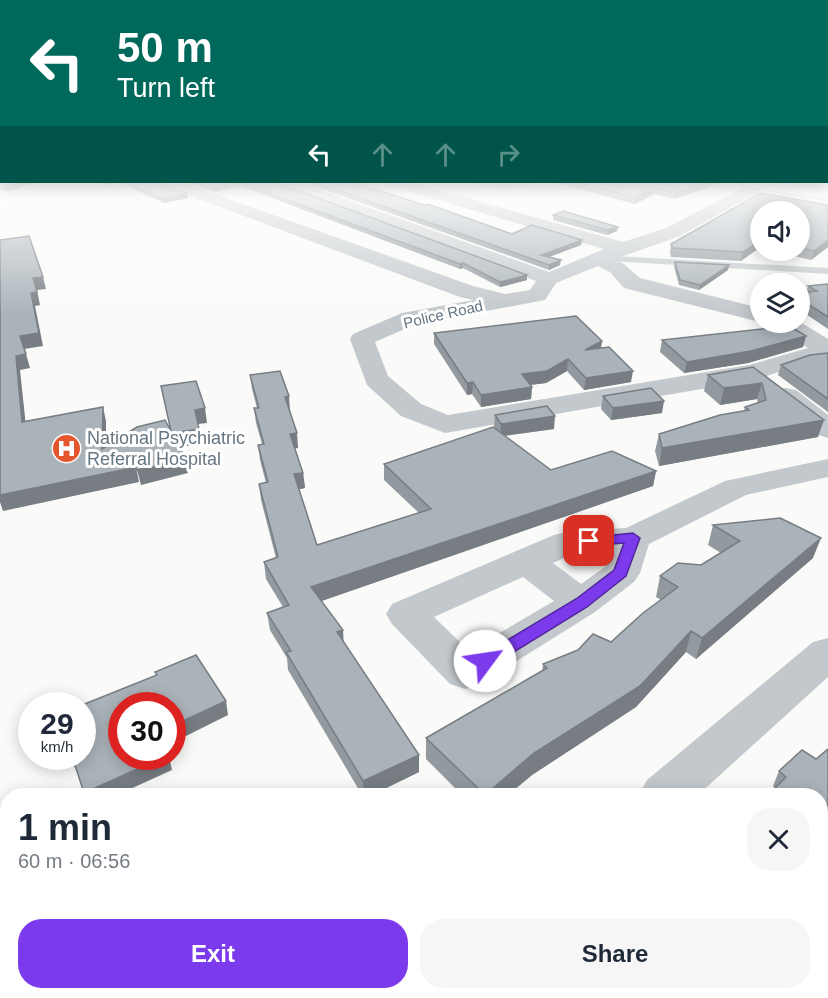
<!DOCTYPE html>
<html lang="en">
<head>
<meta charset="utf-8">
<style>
	body { margin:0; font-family:Arial,sans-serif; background:#f6f6f7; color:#1f2937; height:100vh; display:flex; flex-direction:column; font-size:22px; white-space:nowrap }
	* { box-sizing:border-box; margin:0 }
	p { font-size:20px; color:#747a83 }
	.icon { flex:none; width:33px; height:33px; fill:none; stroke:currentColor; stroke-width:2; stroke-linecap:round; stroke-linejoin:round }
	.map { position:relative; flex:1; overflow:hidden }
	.drawer { position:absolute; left:0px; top:788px; width:828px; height:212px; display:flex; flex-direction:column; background:#fff; border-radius:24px 24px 0 0; box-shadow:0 3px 15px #0003 }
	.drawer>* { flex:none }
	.guide { position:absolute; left:0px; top:0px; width:828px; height:183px; box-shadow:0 3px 15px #0003; background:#00695c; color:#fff; overflow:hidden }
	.tools { position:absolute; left:750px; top:201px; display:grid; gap:12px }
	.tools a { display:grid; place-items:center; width:60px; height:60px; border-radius:50%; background:#fff; box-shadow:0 3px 15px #0003; font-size:30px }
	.speed { position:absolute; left:18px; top:692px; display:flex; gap:12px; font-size:30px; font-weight:700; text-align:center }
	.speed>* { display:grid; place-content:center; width:78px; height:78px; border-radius:50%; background:#fff; box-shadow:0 3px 15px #0003; line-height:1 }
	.speed small { font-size:15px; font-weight:400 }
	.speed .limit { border:9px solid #d22; background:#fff; color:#111 }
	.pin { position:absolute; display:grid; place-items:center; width:51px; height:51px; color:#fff; margin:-26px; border-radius:12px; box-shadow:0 3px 9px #0006 }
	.me { position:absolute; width:66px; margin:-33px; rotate:59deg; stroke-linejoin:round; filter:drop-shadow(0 0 4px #0008) }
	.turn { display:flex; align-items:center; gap:21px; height:126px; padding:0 18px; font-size:27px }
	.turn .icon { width:78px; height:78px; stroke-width:2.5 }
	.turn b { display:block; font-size:42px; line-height:51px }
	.lanes { display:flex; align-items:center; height:57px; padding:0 18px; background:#0003; justify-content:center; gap:30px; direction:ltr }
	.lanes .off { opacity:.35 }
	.round { display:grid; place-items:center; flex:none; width:63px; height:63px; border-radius:24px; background:#f6f6f7 }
	.overview { display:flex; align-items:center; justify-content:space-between; height:102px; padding:0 18px }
	h1 { font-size:36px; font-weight:700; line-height:45px }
	.primary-button { display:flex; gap:12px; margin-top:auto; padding:12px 18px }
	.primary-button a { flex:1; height:69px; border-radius:24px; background:#7c3aed; color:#fff; font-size:24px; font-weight:700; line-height:69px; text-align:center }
	.primary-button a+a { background:#f6f6f7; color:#1f2937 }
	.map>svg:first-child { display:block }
	.green { fill:#dadfd7 }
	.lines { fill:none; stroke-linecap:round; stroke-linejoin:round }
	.secondary-casing { stroke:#b3babf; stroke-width:2 }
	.lane { fill:#c3c8cc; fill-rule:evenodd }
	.street { fill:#c3c8cc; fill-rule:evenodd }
	.secondary { fill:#fff; fill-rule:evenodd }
	.wall { fill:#929a9f }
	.shaded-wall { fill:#777d82 }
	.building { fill:#aab3b9; stroke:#777d82; stroke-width:1.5 }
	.route { fill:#7c3aed; stroke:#51269a; stroke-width:1.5 }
	.labels { text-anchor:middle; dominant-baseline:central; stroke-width:6; stroke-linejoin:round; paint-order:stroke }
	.far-street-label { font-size:15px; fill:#657683; stroke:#fff }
	.poi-label { font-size:18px; fill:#657683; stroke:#fff; text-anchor:start }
</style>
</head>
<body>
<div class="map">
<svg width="828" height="998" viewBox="0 0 828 998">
	<rect width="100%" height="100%" fill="#fafaf8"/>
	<path class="green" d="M473,182H526L533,184L503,191Z"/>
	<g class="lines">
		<defs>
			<path id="secondary" d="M739,182H774L828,190V200L747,187Z"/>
		</defs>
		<use href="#secondary" class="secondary-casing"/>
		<path class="lane" d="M598,255L828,268V274L594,260L593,258Z"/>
		<path class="street" d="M159,182H181L473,286L505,294L530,290L536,281L278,185L276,182H298L549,272L604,249L388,185L386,182H410L623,242L666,228L754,182H767L769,184L767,187L680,236L615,259L624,264L640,278L760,308V322L624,288L610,272L598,266L556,283L545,300L416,324L375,342L388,376L421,404L448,415L749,365L808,348L775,327L772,322H800L828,339V361L806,363L754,380L445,433L401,416L367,385L350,339L353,334L402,313L474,300L460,297L161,185Z
			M786,388L796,390L828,415V438L818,435L776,402L772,396L776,390Z
			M828,459V477L746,495L649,544L640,573L634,582L595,612L480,684L465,689L450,684L392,624L386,614L392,604L554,535L567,532L626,528L725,481ZM611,551L605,567L581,584L553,563L573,554ZM523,577L554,601L469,651L434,617Z
			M828,638V677L698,795H639L647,780L813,642Z
			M402,992H467L464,998H399Z"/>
		<use href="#secondary" class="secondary"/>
	</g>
	<path class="wall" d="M0,177L2,182H37L9,191L0,190Z
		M98,182H159V183L187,193L188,198L164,203L118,182L105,185Z
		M186,182H277V183L527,275V280L500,287L463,268L460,269L240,186L215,192Z
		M303,182H352L512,234L582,240L581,245L549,257L560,265L549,270Z
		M553,182H723L674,199L654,194L635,204Z
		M760,193L828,205V247L811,260L770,250H800V212H760V248H759L741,261L671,257L670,253L671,244Z
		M553,215L618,227L617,231L607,235L553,220Z
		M675,262L729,265L728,270L699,290L679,285L674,267Z
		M828,284V329L800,310V293H806L808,286Z
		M434,333L602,341L601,348L631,382L584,390L567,371L546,383L530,385L532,387L531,399L481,407L472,394L467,395L434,344Z
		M806,336L803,347L748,363L684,373L660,352L662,340Z
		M828,353V412L778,375L781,365Z
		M753,367L818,437L659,466L655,451L659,434L744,411L745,407L758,403L757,399L720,405L704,391L708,375Z
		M250,375L290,411H289L298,448H295L303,473L305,488L299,489L317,545L419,513L384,480V464L495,429L494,427L495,415L554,429L504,436L551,470L656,471L653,486L321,601L344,642L419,755V772L372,795H362L288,670L287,658L270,630L267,613L283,607L266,579L264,562L276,558L261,500L259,484L266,483L260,460L258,445L262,444L256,423L254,408H257L252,389Z
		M603,396L662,413L611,420L601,409Z
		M713,525L813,558L696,659L686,652L636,707L532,775L508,795H462L426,759V738L542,672L543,664L611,642L661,600L656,597L660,576L701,565L721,553L708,545Z
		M828,749V891L826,893L820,889V795L775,788L773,786L779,771L816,759Z
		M595,992H695L701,998H601Z"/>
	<path class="shaded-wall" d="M23,182H37L9,191L8,187Z
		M105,182H118L105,185Z
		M239,182L240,186L215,192L214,187Z
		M707,182H723L674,199L675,193Z
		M655,188L654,194L635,204L636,197Z
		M187,193L188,198L164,203L163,199Z
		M618,227L617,231L607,235L608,230Z
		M582,240L581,245L541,260V255Z
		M760,240L759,248L741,261L743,252Z
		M828,240V247L811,260L814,251Z
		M561,260L560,265L549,270V265Z
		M463,263V268L460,269V264Z
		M729,265L728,270L699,290L700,285Z
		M527,275V280L500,287V282Z
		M43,277L46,289L37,290L40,305L35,306L43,346L24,349L20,336L33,278Z
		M806,336L803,347L748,363L684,373L687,362Z
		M602,341L600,352L585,350Z
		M26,354L30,368L20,370L27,436L22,422L16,356Z
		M568,359L567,371L546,383L521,386L522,374Z
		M633,371L631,382L584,390L586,378Z
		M473,382L472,394L467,395V383Z
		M762,383L757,399L720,405L724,388Z
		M532,387L531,399L481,407V395Z
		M289,396L290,411H286L285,397Z
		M664,401L662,413L611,420L613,408Z
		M103,407L106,421V464L102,449Z
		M205,408L207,423L198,424L195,410Z
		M555,416L554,429L500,436L501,424Z
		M824,420L818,437L659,466L662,448Z
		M199,429L201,444L175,448L172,433Z
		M297,433L298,448L292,449L290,434Z
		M185,458L188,473L141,485L137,470Z
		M136,467L139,482L3,511L0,502V495Z
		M656,471L653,486L313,604L311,587Z
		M303,473L305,488L296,490L294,474Z
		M821,538L813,558L696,659L702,638Z
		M343,630L344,647L337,632Z
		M691,631L686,652L636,707L532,775L508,795H485L534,753Z
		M226,701L228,715L172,743V726Z
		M419,755V772L372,795H364L363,781Z
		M69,756H72L76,766L74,767Z
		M166,756H169L172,770L117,795H85L84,793Z"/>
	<path class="building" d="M0,177H2V182H23L8,187L0,185Z
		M125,182H159V183L187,193L163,199Z
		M197,182H276L277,183L527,275L500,282L463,263L460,264L239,182L214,187Z
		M315,182H352L424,205L428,204L512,234L532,225L582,240L541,255L561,260L549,265Z
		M576,182H707L675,193L655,188L636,197Z
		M760,193L828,205V240L814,251L800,248V212H760V240L743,252L673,248L671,244Z
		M563,211L618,227L608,230L553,215Z
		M29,236L43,277L33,278L37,292L31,293L39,333L20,336L26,354L16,356L22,422L103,407L102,449L137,427L165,420L171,431L161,386L196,381L205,408L195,410L199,429L172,433L185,458L137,470L136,467L0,495V240Z
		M675,262L729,265L700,285L680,280Z
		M828,284V317L800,299V293L817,291L808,286Z
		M576,316L602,341L585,350L609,347L633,371L586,378L568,359L547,371L522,374L532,387L481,395L473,382L467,383L434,333Z
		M789,326L806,336L751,351L687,362L662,340Z
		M828,353V399L781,365L810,355Z
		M753,367L824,420L662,448L659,434L720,415L749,410L745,407L766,400L762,383L724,388L708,375Z
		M280,371L289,396L285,397L297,433L290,434L303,473L294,474L317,545L431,509L384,464L493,427L551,470L612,451L656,471L311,587L343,630L337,632L419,755L363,781L286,652L291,651L267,613L289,605L264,562L278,557L259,484L268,482L258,445L264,444L254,408H259L250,375Z
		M651,388L664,401L613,408L603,396Z
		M547,406L555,416L501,424L495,415Z
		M780,518L821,538L702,638L691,631L640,686L534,753L485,795L426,738L547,668L543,664L578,650L593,634L611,642L643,613L678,587L660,576L678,563L701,565L740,541L713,525Z
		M196,655L226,701L172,726V705H122V756H166L84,793L72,756H82V705L157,675L155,672Z
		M828,749V874L820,868V795H768L786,777L779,771L802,750L816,759Z
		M611,992H695L701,998H617Z"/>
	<linearGradient id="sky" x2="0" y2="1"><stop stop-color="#96bcdc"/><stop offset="0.56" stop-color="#fdfdfc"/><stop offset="1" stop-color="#fdfdfc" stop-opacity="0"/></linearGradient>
	<rect width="828" height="316" fill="url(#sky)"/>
	<path class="route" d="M633,533L640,538L626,576L587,607L491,666L485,667L479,666L476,661L479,657L576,599L614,570L624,543L589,546L582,541L584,538Z"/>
	<defs>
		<symbol id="hospital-disc" viewBox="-11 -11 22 22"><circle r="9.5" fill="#e4572e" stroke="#fff"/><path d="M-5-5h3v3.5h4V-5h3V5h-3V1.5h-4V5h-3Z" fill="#fff"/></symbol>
	</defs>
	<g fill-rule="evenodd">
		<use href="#hospital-disc" x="50" y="432" width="33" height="33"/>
	</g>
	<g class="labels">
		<g class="far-street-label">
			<text transform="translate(443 314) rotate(-13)">Police Road</text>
		</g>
		<g class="poi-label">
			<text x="87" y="438">National Psychiatric<tspan x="87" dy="21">Referral Hospital</tspan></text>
		</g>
	</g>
</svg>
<div class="tools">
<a><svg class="icon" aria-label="sound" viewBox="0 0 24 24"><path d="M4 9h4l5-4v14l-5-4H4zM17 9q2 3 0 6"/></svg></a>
<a><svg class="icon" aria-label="layers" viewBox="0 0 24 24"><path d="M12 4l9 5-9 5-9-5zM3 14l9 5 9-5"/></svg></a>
</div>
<div class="speed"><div>29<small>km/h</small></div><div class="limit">30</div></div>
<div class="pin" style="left:589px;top:541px;background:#d93025"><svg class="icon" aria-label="arrive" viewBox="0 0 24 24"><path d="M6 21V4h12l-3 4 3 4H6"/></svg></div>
<svg class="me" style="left:485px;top:661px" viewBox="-20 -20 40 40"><circle r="19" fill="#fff"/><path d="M0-13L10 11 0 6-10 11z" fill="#7c3aed"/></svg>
<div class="guide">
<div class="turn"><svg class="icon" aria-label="left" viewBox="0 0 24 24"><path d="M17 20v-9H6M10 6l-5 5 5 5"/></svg><div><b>50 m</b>Turn left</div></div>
<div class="lanes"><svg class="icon" aria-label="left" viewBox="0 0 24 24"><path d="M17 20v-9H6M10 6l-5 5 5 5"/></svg><svg class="icon off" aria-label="ahead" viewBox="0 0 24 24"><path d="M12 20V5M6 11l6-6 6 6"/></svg><svg class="icon off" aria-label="ahead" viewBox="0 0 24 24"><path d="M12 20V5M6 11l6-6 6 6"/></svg><svg class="icon off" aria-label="right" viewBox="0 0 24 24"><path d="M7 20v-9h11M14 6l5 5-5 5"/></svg></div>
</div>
<section class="drawer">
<div class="overview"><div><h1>1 min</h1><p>60 m · 06:56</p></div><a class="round"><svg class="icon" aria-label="close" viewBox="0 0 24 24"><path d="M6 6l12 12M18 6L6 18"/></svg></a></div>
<div class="primary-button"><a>Exit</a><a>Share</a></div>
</section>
</div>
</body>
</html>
